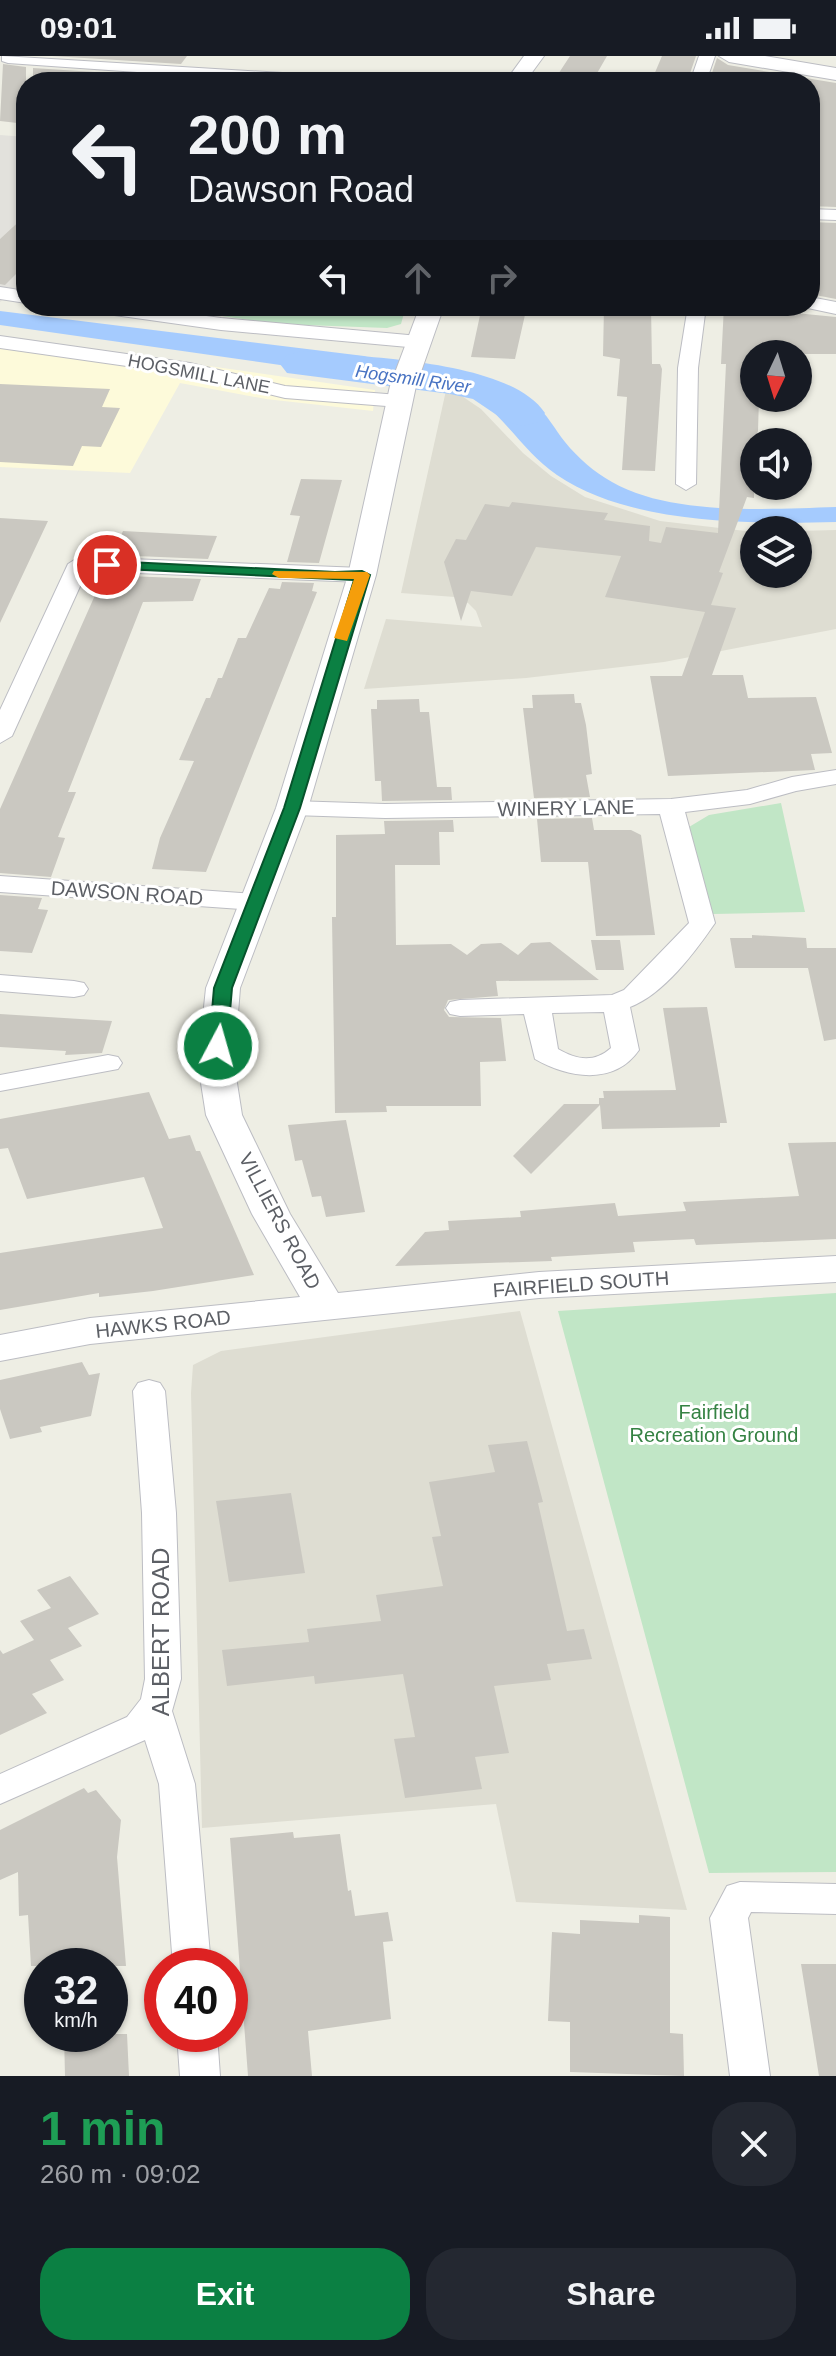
<!DOCTYPE html>
<html lang="en">
<head>
<meta charset="utf-8">
<style>
	body { margin:0; font-family:Helvetica,sans-serif; background:#242831; color:#f1f3f6; height:100vh; display:flex; flex-direction:column; font-size:30px; white-space:nowrap }
	* { box-sizing:border-box; margin:0 }
	p { font-size:26px; color:#9ea1a6 }
	.icon { flex:none; width:44px; height:44px; fill:none; stroke:currentColor; stroke-width:2; stroke-linecap:round; stroke-linejoin:round }
	.map { position:relative; height:2020px; overflow:hidden }
	.drawer { display:flex; flex-direction:column; background:#171b24; flex:1 }
	.drawer>* { flex:none }
	.guide { position:absolute; left:16px; top:16px; width:804px; height:244px; border-radius:32px; box-shadow:0 2px 6px #0004; background:#171b24; color:#f1f3f6; overflow:hidden }
	.needle { width:52px; rotate:184deg }
	.buttons { position:absolute; left:740px; top:284px; display:grid; gap:16px }
	.buttons a { display:grid; place-items:center; width:72px; height:72px; border-radius:50%; background:#171b24; box-shadow:0 2px 6px #0004; font-size:40px }
	.speed { position:absolute; left:24px; top:1892px; display:flex; gap:16px; font-size:40px; font-weight:700; text-align:center }
	.speed>* { display:grid; place-content:center; width:104px; height:104px; border-radius:50%; background:#171b24; box-shadow:0 2px 6px #0004; line-height:1 }
	.speed small { font-size:20px; font-weight:400 }
	.speed .limit { border:12px solid #d22; background:#fff; color:#111 }
	.pin { position:absolute; display:grid; place-items:center; width:68px; height:68px; color:#fff; margin:-34px; border:4px solid #fff; border-radius:50%; box-shadow:0 2px 8px #0007 }
	.me { position:absolute; width:88px; margin:-44px; rotate:6deg; stroke-linejoin:round; filter:drop-shadow(0 0 6px #0008) }
	.turn { display:flex; align-items:center; gap:28px; height:168px; padding:0 40px; font-size:36px }
	.turn .icon { width:104px; height:104px; stroke-width:2.5 }
	.turn b { display:block; font-size:56px; line-height:68px }
	.lanes { display:flex; align-items:center; height:76px; padding:0 40px; background:#0003; justify-content:center; gap:40px; direction:ltr }
	.lanes .off { opacity:.35 }
	.round { display:grid; place-items:center; flex:none; width:84px; height:84px; border-radius:32px; background:#242831 }
	.overview { display:flex; align-items:center; justify-content:space-between; height:136px; padding:0 40px }
	h1 { font-size:48px; font-weight:600; line-height:60px; color:#1e9e55 }
	.primary-button { display:flex; gap:16px; margin-top:auto; padding:16px 40px }
	.primary-button a { flex:1; height:92px; border-radius:32px; background:#0b8043; color:#fff; font-size:32px; font-weight:600; line-height:92px; text-align:center }
	.primary-button a+a { background:#242831; color:#f1f3f6 }
	.status { display:flex; justify-content:space-between; align-items:center; height:56px; padding:0 40px; background:#171b24; direction:ltr }
	.status svg { height:22px; fill:currentColor }
	.map>svg:first-child { display:block }
	.commercial { fill:#fdfada }
	.industrial { fill:#e2e1dc }
	.education { fill:#deddd2 }
	.green { fill:#c1e6c6 }
	.water { fill:#a5cbfe }
	.lines { fill:none; stroke-linecap:round; stroke-linejoin:round }
	.river { fill:#a5cbfe; fill-rule:evenodd }
	.building { fill:#cac8c1 }
	.minor-casing { stroke:#bcbdc3; stroke-width:2 }
	.tertiary-casing { stroke:#bcbdc3; stroke-width:2 }
	.minor { fill:#fff; fill-rule:evenodd }
	.tertiary { fill:#fff; fill-rule:evenodd }
	.route { fill:#0b8043; stroke:#07532c; stroke-width:2 }
	.slow { fill:#f59e0b }
	.labels { text-anchor:middle; dominant-baseline:central; stroke-width:6; stroke-linejoin:round; paint-order:stroke }
	.far-street-label { font-size:18px; fill:#5c5f65; stroke:#fff }
	.far-water-label { font-size:18px; font-style:italic; fill:#4772c2; stroke:#fff }
	.street-label { font-size:20px; fill:#5c5f65; stroke:#fff }
	.park-label { font-size:20px; fill:#358243; stroke:#fff }
	.near-street-label { font-size:24px; fill:#5c5f65; stroke:#fff }
</style>
</head>
<body>
<div class="status"><b>09:01</b><svg viewBox="0 0 49 12"><path d="M0 12V9h3v3zM5 12V6h3v6zM10 12V3h3v9zM15 12V0h3v12zM26 1h20v11H26zM47 4h2v5h-2z"/></svg></div>
<div class="map">
<svg width="836" height="2020" viewBox="0 0 836 2020">
	<rect width="100%" height="100%" fill="#eeeee4"/>
	<path class="commercial" d="M0,280L375,334L373,355L266,343L180,327L130,417L0,411Z"/>
	<path class="industrial" d="M0,79L26,81V223L0,246Z"/>
	<path class="education" d="M447,330L481,353L523,397L551,420L585,441L660,465L754,476V518H798V475L836,474V573L664,606L526,622L364,633L386,563L482,571L476,555L468,547L455,541L401,537Z
		M520,1255L687,1854L516,1846L496,1748L202,1772L191,1337L193,1309L221,1295Z"/>
	<path class="green" d="M155,250H406L401,268L387,272L277,268Z
		M781,747L805,856L713,858L688,778L689,771L709,759Z
		M836,1237V1816L709,1817L558,1255Z"/>
	<path class="water" d="M0,255L364,300L388,308L384,323L336,317L0,269Z
		M448,315C476,323 510,331 534,348C547,357 555,374 565,386C578,402 594,416 612,426C671,460 769,453 836,451V466C751,468 630,469 557,419C526,398 508,366 479,343C470,335 457,331 446,326Z"/>
	<g class="lines">
		<path class="river" d="M302,295C364,302 508,303 545,357L539,366L523,370L507,366L473,343L450,338L287,317L280,308L287,299Z"/>
	</g>
	<path class="building" d="M52,0H187L181,8Z
		M570,0H607L592,26H553Z
		M662,0H696L687,26H651Z
		M717,2L728,9L836,27V151L810,150L813,85H810V26H709Z
		M3,8L26,11V68L0,65Z
		M33,12L171,21L168,26L33,22Z
		M26,159V208L5,229L0,228V183Z
		M810,166L836,167V243L810,238Z
		M482,250H527L515,303L471,301Z
		M604,250H651L652,308H660L662,313L655,415L622,414L627,341L617,340L620,303L603,300Z
		M724,250L836,261V298H754V342H759L758,375L754,386V442L747,441L719,516L723,517L711,549L736,552L712,619H743L748,642L816,641L832,697L811,698L815,714L668,720L650,620H682L705,556L605,541L621,500L536,491L512,540L471,535L461,565L444,506L456,483L466,484L485,448L509,451L512,446L608,457L604,464L650,470L649,485L661,487L666,471L718,477L726,308H721Z
		M0,328L110,333L102,351L120,352L101,391L82,390L73,410L0,406Z
		M301,423L342,424L319,507L287,506L300,460L290,459Z
		M0,462L48,465L0,567Z
		M123,475L217,480L208,503L112,499Z
		M104,519L201,523L193,545L143,546L68,736H76L58,781L65,782L51,821L0,817V753Z
		M282,526L314,527L312,535L317,536L206,816L152,813L160,782L194,705L179,704L206,642H210L218,622H222L238,582H246L269,532L280,533Z
		M574,638L575,647H581L586,669L592,718L586,719L590,741L534,742L523,652H533L532,639Z
		M419,643L420,656H429L437,731H451L452,744L382,745L381,725H375L371,653H377V644Z
		M592,762L594,774H631L641,779L655,879L596,880L588,806H541L537,763Z
		M453,764L454,776H439L440,809H395L396,889L451,888L467,899L481,888L501,887L518,899L531,887L550,886L599,924L496,925L498,940L448,944L444,954L449,961L501,962L506,1005L480,1006L481,1050H386L387,1056L335,1057L332,861H336V779L385,778L384,765Z
		M0,839L42,842L38,853L48,854L32,897L0,895Z
		M752,879L806,882L807,892H836V983L824,985L808,912H735L730,882H752Z
		M591,884H620L624,914H596Z
		M707,951L727,1067H720V1071L602,1073L600,1049L531,1118L513,1100L564,1048H599V1042H604L603,1035L676,1034L663,952Z
		M0,958L112,965L102,997L65,999L66,995L0,991Z
		M149,1036L169,1083L190,1079L196,1095H200L254,1219L153,1235L99,1241V1237L0,1254V1197L163,1172L144,1121L27,1143L8,1092L0,1093V1063Z
		M346,1064L365,1156L326,1161L321,1140L312,1141L302,1104L295,1105L288,1069Z
		M836,1086V1183L696,1189L694,1183L633,1186L635,1196L551,1201L552,1205L395,1210L425,1176L449,1174L448,1165L521,1161L520,1155L615,1147L618,1160L686,1155L683,1146L799,1140L788,1087Z
		M82,1306L89,1319L100,1317L91,1360L40,1371L42,1376L10,1383L0,1353V1324Z
		M527,1385L543,1446L538,1447L567,1575L584,1573L592,1603L547,1608L551,1624L494,1630L509,1697L475,1701L482,1733L405,1742L394,1683L415,1681L403,1618L315,1628L314,1620L227,1630L222,1594L309,1586L307,1573L381,1565L376,1539L443,1530L432,1481L441,1480L429,1426L495,1416L488,1389Z
		M291,1437L305,1517L229,1526L216,1445Z
		M70,1520L99,1558L68,1572L82,1590L50,1604L64,1624L32,1638L47,1657L0,1679V1594L3,1598L34,1584L20,1565L51,1552L37,1534Z
		M84,1732L88,1737L96,1734L121,1764L117,1801L126,1910H31L28,1859L19,1860L18,1816L0,1824V1774Z
		M293,1776L294,1782L340,1778L348,1835L351,1834L355,1860L388,1856L393,1885L383,1886L391,1963L308,1975L312,2020H248L230,1782Z
		M639,1859L670,1861V1977L683,1978L684,2020L570,2016V1966L548,1965L552,1876L580,1878V1864L639,1867Z
		M801,1908H836V2020H819Z
		M64,1978H127L129,2020H65Z"/>
	<g class="lines">
		<defs>
			<path id="minor" d="M2,0L348,21L356,26H280L8,7L2,5Z
				M699,0H715L706,26H690Z
				M810,153L836,154V164L810,163Z
				M0,231L26,235V247L0,243Z
				M810,241L836,246V258L803,251L810,250Z
				M84,250H133L221,262L419,280L429,286L419,292L221,274L93,256Z
				M688,250H706L698,312L696,428L686,434L676,428L678,312Z
				M0,280L190,307L285,330L399,339L409,345L399,351L285,342L190,319L0,292Z
				M79,501L362,512L373,519L362,526L87,515L12,680L0,687V654L68,508Z
				M836,714V728L796,735L750,748L685,756L715,867C695,896 664,938 630,951L639,994C614,1030 568,1022 535,1003L524,958L460,960L450,958L446,952L450,946L460,944L612,939L624,934L689,867L660,758L385,762L292,759L280,752L292,745L385,748L671,743L747,734L792,721ZM604,956L611,992C594,1007 577,1004 558,993L552,957Z
				M0,820L255,838L268,846L255,854L0,836Z
				M0,919L74,925L84,927L88,933L84,939L74,941L0,935Z
				M108,999L118,1001L122,1007L118,1013L0,1035V1019Z
				M149,1324L160,1327L165,1335L176,1457L181,1623L172,1655L195,1728L211,1910H173L159,1728L145,1684L0,1748V1718L127,1661L141,1643L145,1623L142,1457L133,1335L138,1327Z
				M740,1826L836,1828V1858L751,1856L748,1862L770,2020H730L710,1862L727,1830Z
				M177,1978H217L220,2020H180Z"/>
			<path id="tertiary" d="M524,0H544L525,26H505Z
				M719,0H765L836,12V24L729,6Z
				M420,250H444L416,330L376,519L308,752L240,932L234,1008L242,1059L290,1158L338,1237L539,1216L836,1200V1226L539,1242L90,1288L0,1305V1279L90,1262L300,1241L252,1158L206,1059L198,1008L206,932L276,752L348,519L390,330Z"/>
		</defs>
		<use href="#minor" class="minor-casing"/>
		<use href="#tertiary" class="tertiary-casing"/>
		<use href="#minor" class="minor"/>
		<use href="#tertiary" class="tertiary"/>
	</g>
	<path class="route" d="M107,505L335,516L362,515L370,519L300,752L232,932L227,990L218,995L209,990L214,932L284,752L354,524L102,512L100,509Z"/>
	<path class="slow" d="M274,515L367,516L370,519L347,585L334,582L354,523L279,522L272,518Z"/>
	<g class="labels">
		<g class="far-street-label">
			<text transform="translate(199 318) rotate(11)">HOGSMILL LANE</text>
		</g>
		<g class="far-water-label">
			<text transform="translate(413 323) rotate(8)">Hogsmill River</text>
		</g>
		<g class="street-label">
			<text transform="translate(566 752) rotate(-1)">WINERY LANE</text>
			<text transform="translate(127 837) rotate(4)">DAWSON ROAD</text>
			<text transform="translate(280 1165) rotate(62)">VILLIERS ROAD</text>
			<text transform="translate(581 1228) rotate(-4)">FAIRFIELD SOUTH</text>
			<text transform="translate(163 1268) rotate(-6)">HAWKS ROAD</text>
		</g>
		<g class="park-label">
			<text x="714" y="1356">Fairfield<tspan x="714" dy="23">Recreation Ground</tspan></text>
		</g>
		<g class="near-street-label">
			<text transform="translate(160 1576) rotate(-90)">ALBERT ROAD</text>
		</g>
	</g>
</svg>
<div class="buttons">
<a><svg class="needle" viewBox="-14 -14 28 28"><path d="M0-13l5 13h-10z" fill="#e53935"/><path d="M0 13l5-13h-10z" fill="#9ea1a6"/></svg></a>
<a><svg class="icon" aria-label="sound" viewBox="0 0 24 24"><path d="M4 9h4l5-4v14l-5-4H4zM17 9q2 3 0 6"/></svg></a>
<a><svg class="icon" aria-label="layers" viewBox="0 0 24 24"><path d="M12 4l9 5-9 5-9-5zM3 14l9 5 9-5"/></svg></a>
</div>
<div class="speed"><div>32<small>km/h</small></div><div class="limit">40</div></div>
<div class="pin" style="left:107px;top:509px;background:#d93025"><svg class="icon" aria-label="arrive" viewBox="0 0 24 24"><path d="M6 21V4h12l-3 4 3 4H6"/></svg></div>
<svg class="me" style="left:218px;top:990px" viewBox="-20 -20 40 40"><circle r="17" fill="#0b8043" stroke="#fff" stroke-width="3"/><path d="M0-11L8 9 0 5-8 9z" fill="#fff"/></svg>
<div class="guide">
<div class="turn"><svg class="icon" aria-label="left" viewBox="0 0 24 24"><path d="M17 20v-9H6M10 6l-5 5 5 5"/></svg><div><b>200 m</b>Dawson Road</div></div>
<div class="lanes"><svg class="icon" aria-label="left" viewBox="0 0 24 24"><path d="M17 20v-9H6M10 6l-5 5 5 5"/></svg><svg class="icon off" aria-label="ahead" viewBox="0 0 24 24"><path d="M12 20V5M6 11l6-6 6 6"/></svg><svg class="icon off" aria-label="right" viewBox="0 0 24 24"><path d="M7 20v-9h11M14 6l5 5-5 5"/></svg></div>
</div>
</div>
<section class="drawer">
<div class="overview"><div><h1>1 min</h1><p>260 m · 09:02</p></div><a class="round"><svg class="icon" aria-label="close" viewBox="0 0 24 24"><path d="M6 6l12 12M18 6L6 18"/></svg></a></div>
<div class="primary-button"><a>Exit</a><a>Share</a></div>
</section>
</body>
</html>
